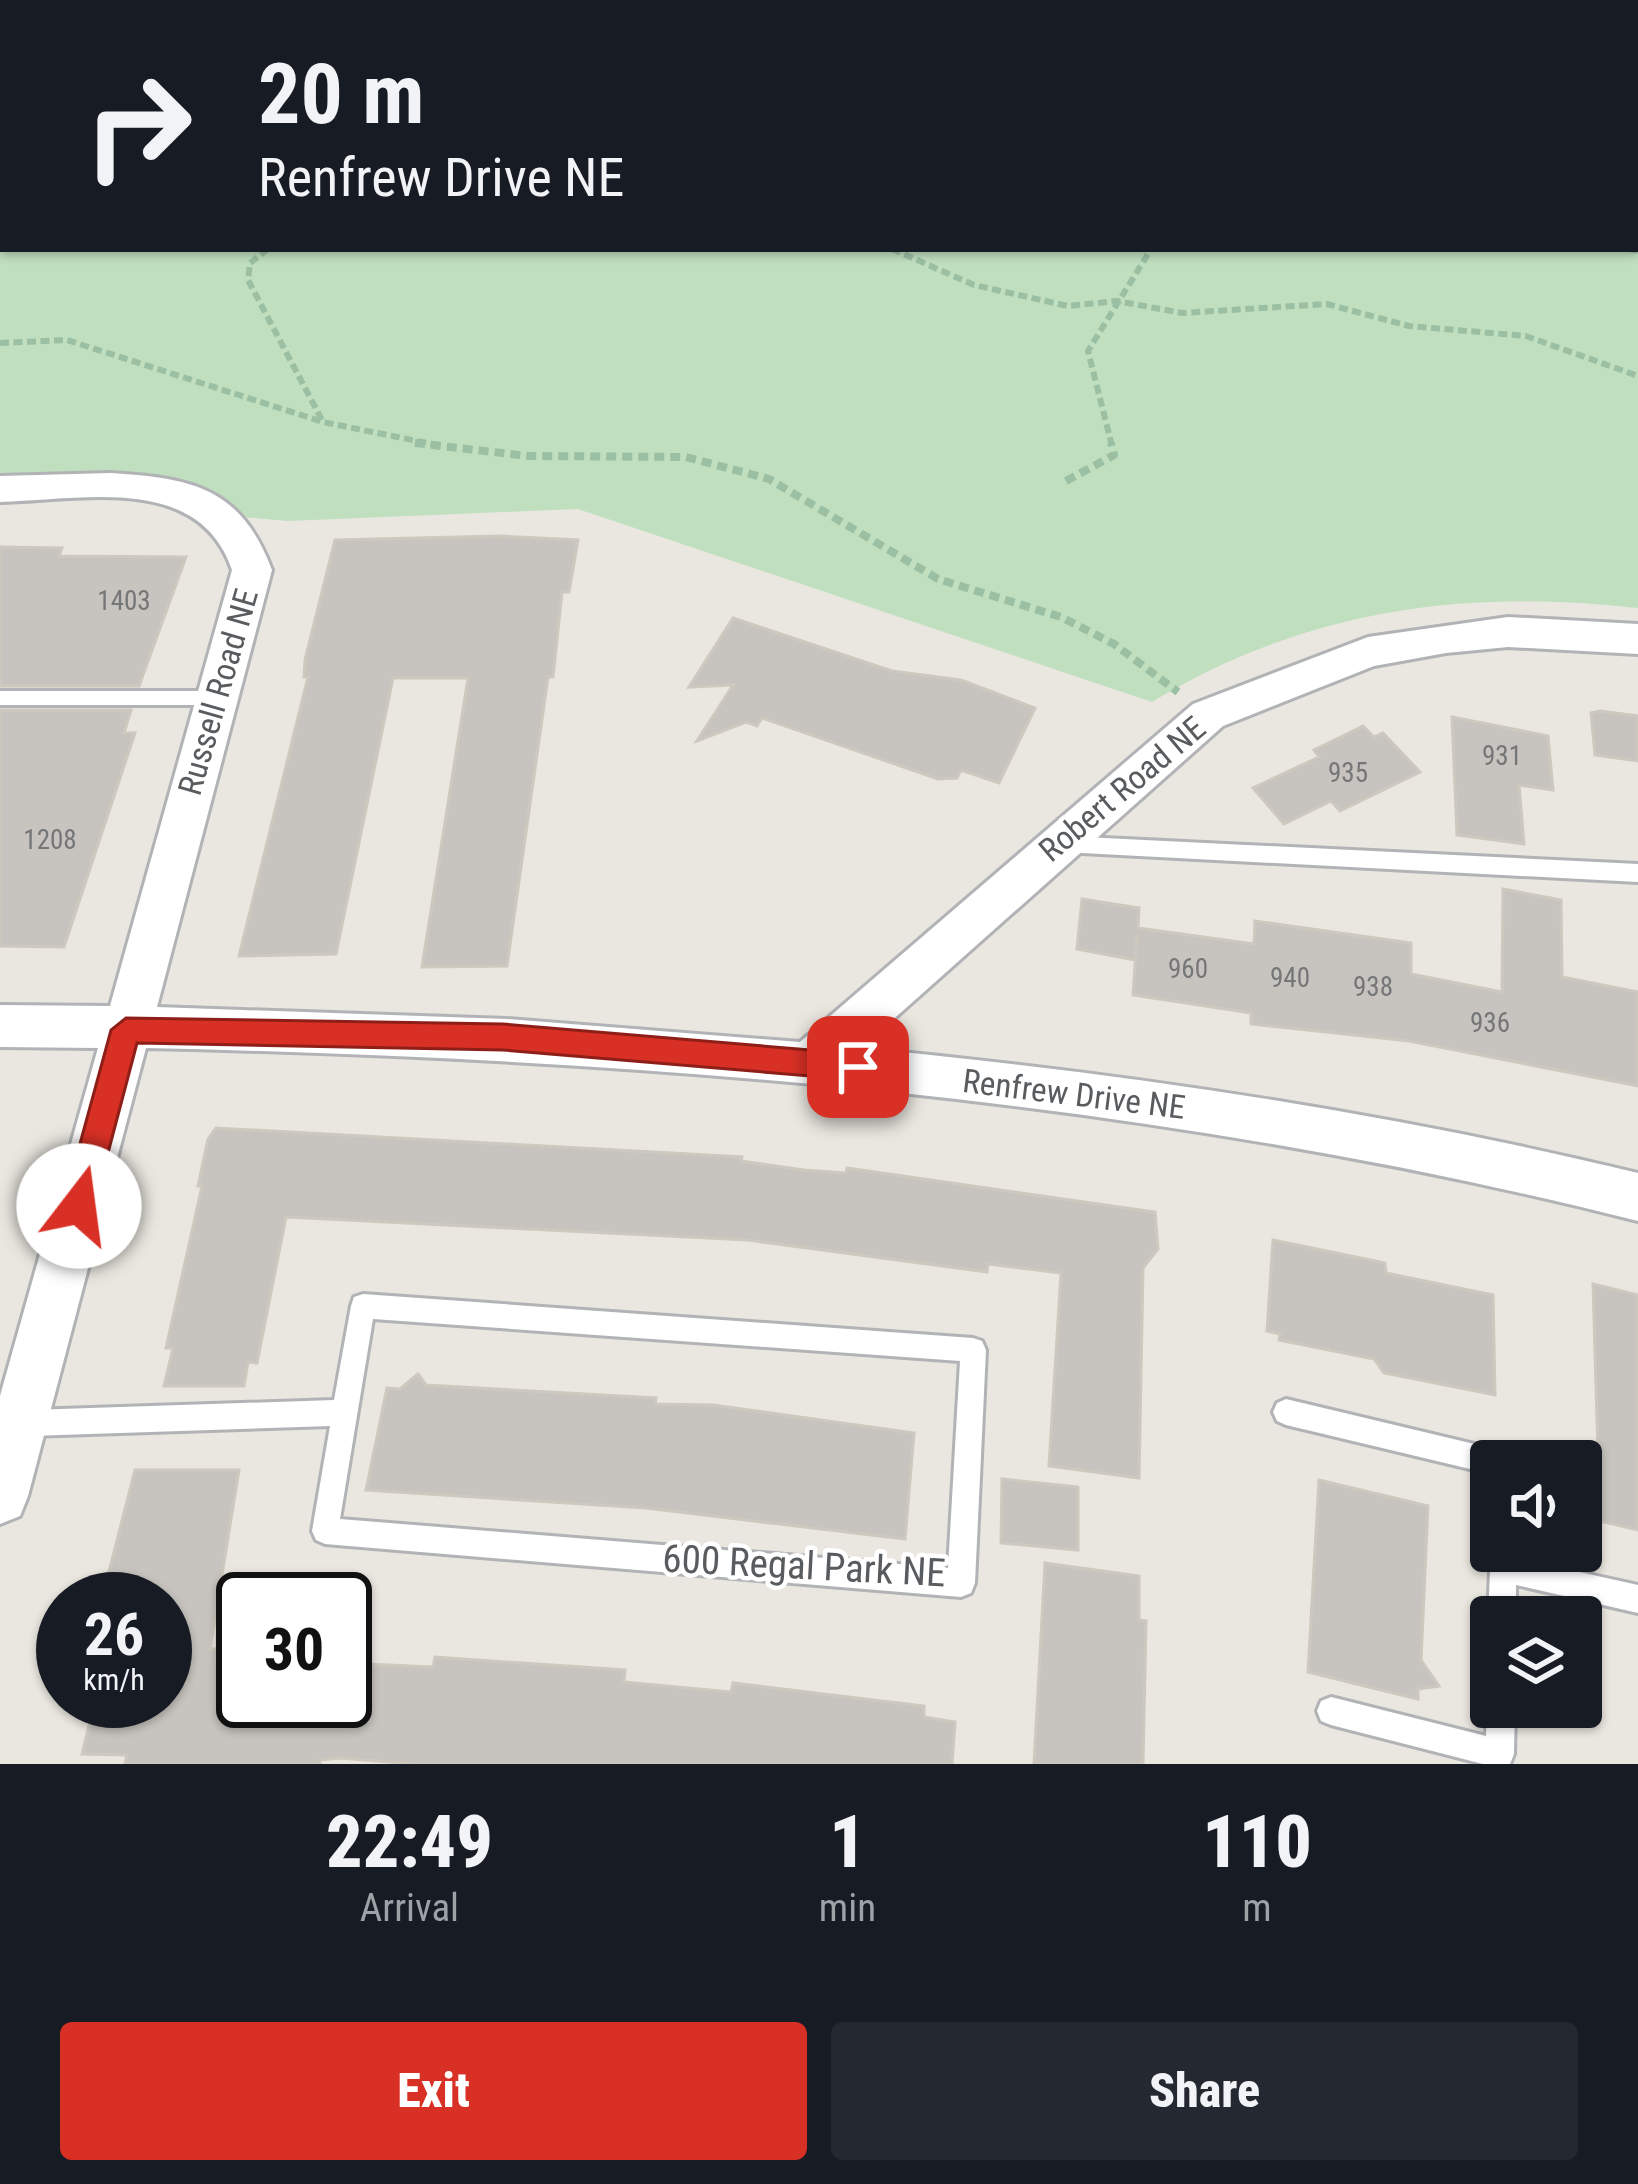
<!DOCTYPE html>
<html lang="en">
<head>
<meta charset="utf-8">
<style>
	body { margin:0; font-family:"Roboto Condensed",sans-serif; background:#242831; color:#f1f3f6; height:100vh; display:flex; flex-direction:column; font-size:45px; white-space:nowrap }
	* { box-sizing:border-box; margin:0 }
	p { font-size:39px; color:#9ea1a6 }
	.icon { flex:none; width:66px; height:66px; fill:none; stroke:currentColor; stroke-width:2; stroke-linecap:round; stroke-linejoin:round }
	.map { position:relative; height:1764px; overflow:hidden }
	.side { display:flex; flex-direction:column; background:#171b24; flex:1 }
	.side>* { flex:none }
	.banner { position:absolute; left:0px; top:0px; width:1638px; height:252px; box-shadow:0 3px 9px #0004; background:#171b24; color:#f1f3f6; overflow:hidden }
	.controls { position:absolute; left:1470px; top:1440px; display:grid; gap:24px }
	.controls a { display:grid; place-items:center; width:132px; height:132px; border-radius:12px; background:#171b24; box-shadow:0 3px 9px #0004; font-size:60px }
	.speed { position:absolute; left:36px; top:1572px; display:flex; gap:24px; font-size:60px; font-weight:700; text-align:center }
	.speed>* { display:grid; place-content:center; width:156px; height:156px; border-radius:50%; background:#171b24; box-shadow:0 3px 9px #0004; line-height:1 }
	.speed small { font-size:30px; font-weight:400 }
	.speed .limit { border:6px solid #111; border-radius:18px; background:#fff; color:#111 }
	.pin { position:absolute; display:grid; place-items:center; width:102px; height:102px; color:#fff; margin:-51px; border-radius:24px; box-shadow:0 6px 18px #0006 }
	.me { position:absolute; width:132px; margin:-66px; rotate:15deg; stroke-linejoin:round; filter:drop-shadow(0 0 9px #0008) }
	.turn { display:flex; align-items:center; gap:42px; height:252px; padding:0 60px; font-size:54px }
	.turn .icon { width:156px; height:156px; stroke-width:2.5 }
	.turn b { display:block; font-size:84px; line-height:102px }
	.eta { display:flex; justify-content:space-evenly; align-items:center; height:204px; text-align:center }
	.eta b { font-size:72px; font-weight:800; line-height:84px }
	.primary-button { display:flex; gap:24px; margin-top:auto; padding:24px 60px }
	.primary-button a { flex:1; height:138px; border-radius:12px; background:#d93025; color:#fff; font-size:48px; font-weight:800; line-height:138px; text-align:center }
	.primary-button a+a { background:#242831; color:#f1f3f6 }
	.map>svg:first-child { display:block }
	.green { fill:#c0dfbf; fill-rule:evenodd }
	.building { fill:#c7c4bf; stroke:#cec9bf; stroke-width:3 }
	.lines { fill:none; stroke-linecap:round; stroke-linejoin:round }
	.service-casing { stroke:#b1b3b6; stroke-width:6 }
	.minor-casing { stroke:#b1b3b6; stroke-width:6 }
	.path-far1 { stroke:#9abfa3; stroke-width:6; stroke-dasharray:9 4.5; stroke-linecap:butt }
	.path { stroke:#9abfa3; stroke-width:8; stroke-dasharray:10 6; stroke-linecap:butt }
	.service { fill:#fff; fill-rule:evenodd }
	.minor { fill:#fff; fill-rule:evenodd }
	.route { fill:#d93025; stroke:#8d1f18; stroke-width:3 }
	.labels { text-anchor:middle; dominant-baseline:central; stroke-width:9; stroke-linejoin:round; paint-order:stroke }
	.number-label { font-size:27px; fill:#747677 }
	.street-label { font-size:33px; fill:#595c5f; stroke:#fff }
	.near-street-label { font-size:39px; fill:#595c5f; stroke:#fff }
</style>
</head>
<body>
<div class="map">
<svg width="1638" height="1764" viewBox="0 0 1638 1764">
	<rect width="100%" height="100%" fill="#eae7e0"/>
	<path class="green" d="M0,0H1638V608C1462,588 1305,610 1152,702L578,509L288,521L229,516L212,504L0,489ZM3,3H1635V249H3Z"/>
	<path class="building" d="M500,536L578,540L569,592H562L553,677H548L507,966L422,967L468,678H393L336,954L239,956L308,677H304L305,660L335,540Z
		M0,547L62,548L59,556L186,557L139,686H0Z
		M733,618L892,671L961,680L1035,708L999,783L961,770L957,778L938,779L762,718L757,726L746,722L697,741L733,685L689,687Z
		M0,710H131L124,733H135L64,947L0,946Z
		M1600,711L1638,716V761L1595,755L1591,713Z
		M1452,717L1548,736L1553,790L1519,785L1524,844L1457,835Z
		M1363,726L1374,737L1383,733L1420,772L1340,811L1331,801L1284,824L1253,788L1319,757L1314,750Z
		M1503,889L1561,900L1562,977L1638,992V1086L1409,1041L1251,1024V1013L1133,995L1137,934L1135,960L1077,949L1082,899L1139,908L1138,928L1254,944L1255,921L1411,943V974L1502,992Z
		M216,1128L742,1157L741,1161L804,1170L846,1173L847,1168L1155,1212L1158,1249L1143,1268L1139,1478L1049,1466L1061,1273L988,1264L987,1272L748,1240L286,1217L257,1363L248,1362L244,1386H164L173,1348H166L202,1186H198L208,1139Z
		M1273,1240L1385,1263L1386,1273L1493,1295L1495,1395L1384,1373L1374,1359L1279,1340L1280,1334L1267,1331Z
		M1593,1284L1638,1295V1530L1600,1521Z
		M418,1374L426,1385L656,1398L655,1404L713,1405L914,1433L905,1539L646,1508L366,1490L387,1388L400,1389Z
		M135,1470H239L210,1649H219L216,1660H243V1701H345V1663L433,1667L435,1657L625,1670L624,1682L731,1692L733,1683L924,1706V1717L955,1722L952,1764H415L340,1758L320,1760V1764H125L127,1755L82,1754L95,1701H165V1599H102Z
		M1002,1479L1078,1487V1550L1001,1543Z
		M1319,1480L1428,1506L1421,1660L1439,1686L1418,1689V1699L1308,1672Z
		M1045,1563L1139,1576V1620L1146,1621L1143,1764H1034Z"/>
	<g class="lines">
		<defs>
			<path id="service" d="M0,691H216L226,698L216,705H0Z
				M1063,836L1638,864V882L1063,852L1056,850L1053,844L1056,838Z
				M363,1294L973,1338L982,1341L986,1350L975,1583L971,1593L961,1597L325,1544L316,1540L312,1531L330,1426L0,1437V1411L334,1400L351,1306L354,1297ZM373,1319L960,1361L948,1568L340,1519Z
				M1286,1399L1491,1448L1500,1452L1504,1461H1491V1474L1286,1425L1277,1421L1273,1412L1277,1403Z
				M1491,1548V1551H1516V1558L1638,1585V1613L1516,1585V1617H1491V1624L1488,1617Z
				M1331,1697L1486,1736L1487,1707L1491,1697V1707H1515L1514,1754L1510,1764H1483L1331,1725L1321,1721L1317,1711L1321,1701Z"/>
			<path id="minor" d="M111,473C193,478 241,488 272,570L157,1007L507,1019L800,1042L1193,704L1368,637L1508,617L1638,624V654L1508,647L1446,653L1374,666L1223,726L861,1048C1123,1073 1383,1111 1638,1173V1221C1152,1098 645,1059 146,1048L28,1496L20,1516L0,1524V1396L98,1048L0,1047V1005L110,1006L232,570C199,473 83,500 0,502V476Z"/>
		</defs>
		<use href="#service" class="service-casing"/>
		<use href="#minor" class="minor-casing"/>
		<path class="path-far1" d="M858,0L877,3
			M680,3L686,0
			M268,249L250,263L248,280L323,422
			M892,249L974,285L1068,306L1117,301L1182,313L1327,304L1409,326L1526,336L1638,376
			M1629,249L1638,251
			M0,343L67,340L323,422L442,446
			M1112,446L1088,351L1151,249"/>
		<path class="path" d="M415,443L528,456L686,457L769,479L938,579L1061,617L1114,644L1178,692
			M1066,481L1114,455L1111,443"/>
		<use href="#service" class="service"/>
		<use href="#minor" class="minor"/>
	</g>
	<path class="route" d="M126,1018L503,1024L858,1054L872,1067L858,1080L503,1050L137,1043L94,1206L90,1216L79,1220L68,1216L63,1206L111,1030Z"/>
	<g class="labels">
		<g class="number-label">
			<text x="124" y="601">1403</text>
			<text x="1502" y="756">931</text>
			<text x="1348" y="773">935</text>
			<text x="50" y="840">1208</text>
			<text x="1188" y="969">960</text>
			<text x="1290" y="978">940</text>
			<text x="1373" y="987">938</text>
			<text x="1490" y="1023">936</text>
		</g>
		<g class="street-label">
			<text transform="translate(218 692) rotate(-74)">Russell Road NE</text>
			<text transform="translate(1122 789) rotate(-40)">Robert Road NE</text>
			<text transform="translate(1074 1094) rotate(7)">Renfrew Drive NE</text>
		</g>
		<g class="near-street-label">
			<text transform="translate(804 1566) rotate(3)">600 Regal Park NE</text>
		</g>
	</g>
</svg>
<div class="controls">
<a><svg class="icon" aria-label="sound" viewBox="0 0 24 24"><path d="M4 9h4l5-4v14l-5-4H4zM17 9q2 3 0 6"/></svg></a>
<a><svg class="icon" aria-label="layers" viewBox="0 0 24 24"><path d="M12 4l9 5-9 5-9-5zM3 14l9 5 9-5"/></svg></a>
</div>
<div class="speed"><div>26<small>km/h</small></div><div class="limit">30</div></div>
<div class="pin" style="left:858px;top:1067px;background:#d93025"><svg class="icon" aria-label="arrive" viewBox="0 0 24 24"><path d="M6 21V4h12l-3 4 3 4H6"/></svg></div>
<svg class="me" style="left:79px;top:1206px" viewBox="-20 -20 40 40"><circle r="19" fill="#fff"/><path d="M0-13L10 11 0 6-10 11z" fill="#d93025"/></svg>
<div class="banner">
<div class="turn"><svg class="icon" aria-label="right" viewBox="0 0 24 24"><path d="M7 20v-9h11M14 6l5 5-5 5"/></svg><div><b>20 m</b>Renfrew Drive NE</div></div>
</div>
</div>
<section class="side">
<div class="eta">
<div><b>22:49</b><p>Arrival</p></div>
<div><b>1</b><p>min</p></div>
<div><b>110</b><p>m</p></div>
</div>
<div class="primary-button"><a>Exit</a><a>Share</a></div>
</section>
</body>
</html>
